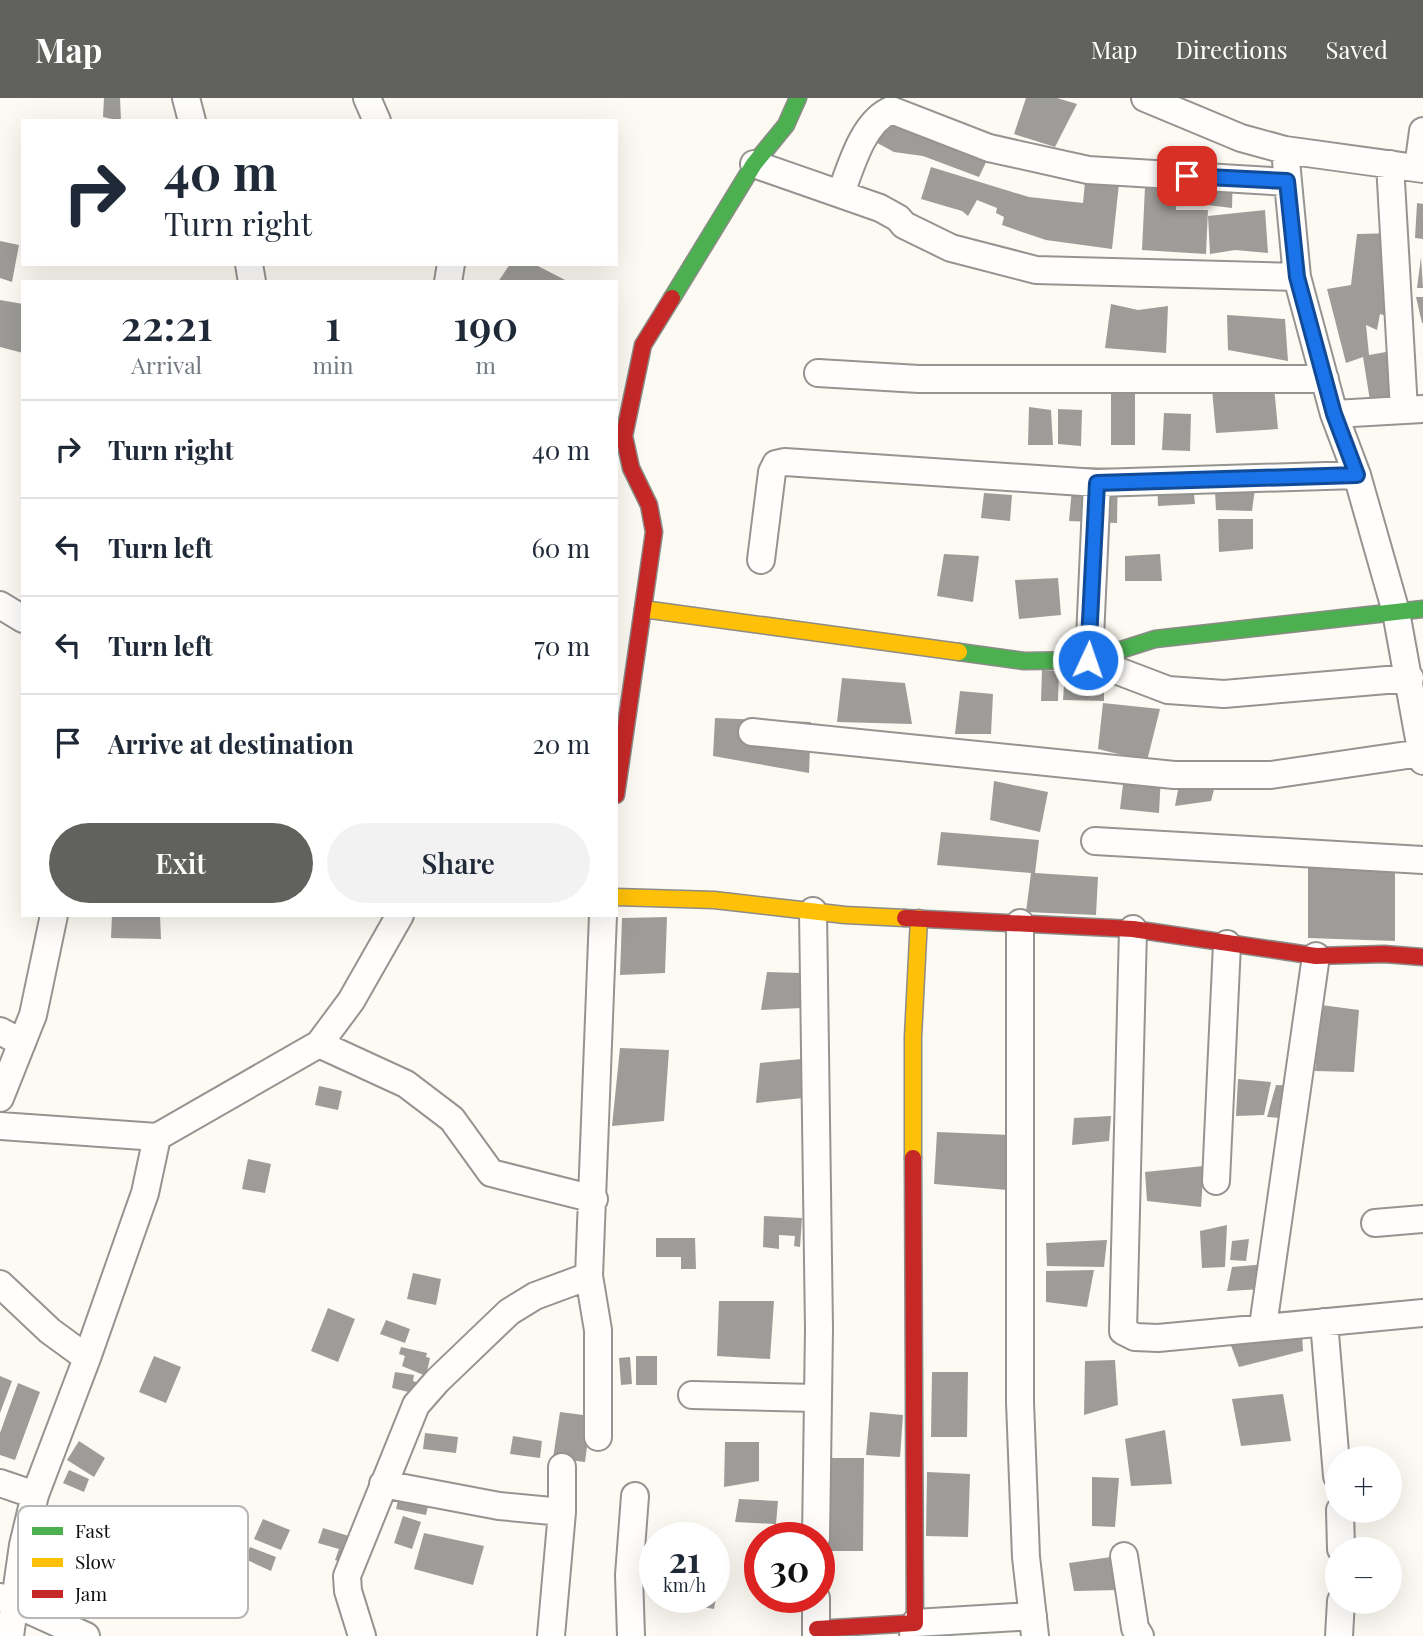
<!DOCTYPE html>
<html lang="en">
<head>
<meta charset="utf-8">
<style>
	body { margin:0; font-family:"Playfair Display",serif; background:#f2f2f3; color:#1f2937; height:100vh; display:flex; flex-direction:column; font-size:26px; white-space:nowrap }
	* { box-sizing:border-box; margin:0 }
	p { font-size:23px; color:#747a83 }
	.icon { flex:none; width:38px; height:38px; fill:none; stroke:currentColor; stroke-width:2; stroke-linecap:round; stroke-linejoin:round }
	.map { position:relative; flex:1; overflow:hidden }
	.drawer { position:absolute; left:21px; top:182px; width:597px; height:637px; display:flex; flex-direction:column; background:#fff; border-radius:0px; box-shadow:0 7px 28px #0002 }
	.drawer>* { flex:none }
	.top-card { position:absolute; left:21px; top:21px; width:597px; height:147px; border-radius:0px; box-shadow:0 7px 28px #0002; background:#fff; color:#1f2937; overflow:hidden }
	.controls { position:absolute; left:1325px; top:1348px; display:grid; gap:14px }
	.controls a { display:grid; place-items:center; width:77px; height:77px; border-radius:50%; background:#fff; box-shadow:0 7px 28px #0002; font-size:35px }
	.speed { position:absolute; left:639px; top:1424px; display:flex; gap:14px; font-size:35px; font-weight:700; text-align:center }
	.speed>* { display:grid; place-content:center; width:91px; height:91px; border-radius:50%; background:#fff; box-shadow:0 7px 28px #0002; line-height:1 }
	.speed small { font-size:18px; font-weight:400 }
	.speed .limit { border:10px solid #d22; background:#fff; color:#111 }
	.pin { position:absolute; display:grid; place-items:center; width:60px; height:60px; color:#fff; margin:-30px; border-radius:14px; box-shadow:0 4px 10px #0006 }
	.me { position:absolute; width:77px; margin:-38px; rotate:3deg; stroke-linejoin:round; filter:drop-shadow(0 0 5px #0008) }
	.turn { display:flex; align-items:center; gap:24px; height:147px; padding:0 28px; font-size:32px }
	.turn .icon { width:91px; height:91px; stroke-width:2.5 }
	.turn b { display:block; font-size:49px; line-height:60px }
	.eta { display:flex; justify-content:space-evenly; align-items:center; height:119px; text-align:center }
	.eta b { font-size:42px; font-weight:600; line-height:49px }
	.action { display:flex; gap:14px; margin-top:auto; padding:14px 28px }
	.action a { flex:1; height:80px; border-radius:42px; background:#61615e; color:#fff; font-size:28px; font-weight:600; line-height:80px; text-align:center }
	.action a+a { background:#f2f2f3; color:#1f2937 }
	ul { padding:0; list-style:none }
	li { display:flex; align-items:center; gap:21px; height:98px; padding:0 28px; border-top:2px solid #e0e1e3 }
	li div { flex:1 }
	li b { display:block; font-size:26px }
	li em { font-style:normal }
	header { display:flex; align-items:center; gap:42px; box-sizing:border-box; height:98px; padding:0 35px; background:#61615e; color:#fff }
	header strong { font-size:33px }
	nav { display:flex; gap:38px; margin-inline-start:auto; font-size:24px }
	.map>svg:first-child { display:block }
	.building { fill:#9e9c98 }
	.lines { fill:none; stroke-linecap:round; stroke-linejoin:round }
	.street-casing { stroke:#959491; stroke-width:30 }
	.fast-casing { stroke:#8c8b87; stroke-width:19 }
	.slow-casing { stroke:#8c8b87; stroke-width:19 }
	.jam-casing { stroke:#8c8b87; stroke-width:19 }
	.street { stroke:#fffefd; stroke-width:26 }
	.fast { stroke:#4caf50; stroke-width:16 }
	.slow { stroke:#ffc107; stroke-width:16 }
	.jam { stroke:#c62828; stroke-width:16 }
	.route-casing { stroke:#114b97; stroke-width:18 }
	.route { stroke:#1a73e8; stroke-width:12 }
	.key { fill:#fff; stroke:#b7b7b7; stroke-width:2 }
	.key-label { font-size:19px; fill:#0e0e0e }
</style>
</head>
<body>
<header>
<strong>Map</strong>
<nav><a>Map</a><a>Directions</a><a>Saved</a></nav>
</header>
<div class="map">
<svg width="1423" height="1538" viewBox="0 0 1423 1538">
	<rect width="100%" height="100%" fill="#fcfaf2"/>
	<path class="building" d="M104,0H120L121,23L103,19Z
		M1026,0H1057L1077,6L1055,49L1014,36Z
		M893,9L997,41L979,79L923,58L894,54L868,40Z
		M1087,62L1121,67L1112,151L1046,142L1022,134L1002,127L1004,119L996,115L997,110L977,102L968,118L962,113L921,101L931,69L1029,99L1083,105Z
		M1178,66L1176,112H1208L1206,156L1142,152L1146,68Z
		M1208,69L1233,73L1232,110L1207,107Z
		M1417,105L1423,106V141L1415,140Z
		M1265,112L1268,155L1235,152L1210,156L1208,118Z
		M1398,135V222L1380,216L1377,232L1366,227L1369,257L1397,252L1404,297L1370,303L1363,259L1346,265L1327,191L1351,187L1357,136Z
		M0,143L19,147L12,184L0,180Z
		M1421,159L1423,190H1417Z
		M510,166H534L569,184H498Z
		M1416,199H1423V225H1422Z
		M0,202L23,206V255L0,249Z
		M1111,206L1138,212L1168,208L1166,255L1105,250Z
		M1227,217L1285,221L1288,263L1228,252Z
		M1273,278L1278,331L1216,335L1211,281Z
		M1111,290L1135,293V347H1111Z
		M1029,309L1051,312L1053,347H1028Z
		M1058,311L1082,312L1081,348L1058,346Z
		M1164,315L1191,316L1190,353L1162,352Z
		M1074,369L1118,370L1117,425L1069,423Z
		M1157,374L1192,376L1195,406L1158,408Z
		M1214,374L1257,376L1252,413L1216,412Z
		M984,395L1012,397L1010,423L981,420Z
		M1218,421H1253V451L1219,454Z
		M944,456L979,458L973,504L937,498Z
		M1160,456L1162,483H1125V458Z
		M1058,480L1061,517L1019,521L1015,482Z
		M1042,572L1059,573L1058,603H1041Z
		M1104,572V603L1063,602L1065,573Z
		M842,580L905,585L912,626L837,624Z
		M960,593L993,596L991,636H955Z
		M1103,605L1160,611L1147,663L1098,651Z
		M715,620L811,624L809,675L713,658Z
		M1125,670L1161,678L1159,715L1120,711Z
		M1181,676L1217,680L1211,703L1175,708Z
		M994,683L1048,694L1040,734L990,722Z
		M941,734L1039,742L1035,775L1098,779L1096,817L1026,814L1031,775L937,767Z
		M1308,756H1395V843L1308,840Z
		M112,817H160L161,841L111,840Z
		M667,819L665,875L620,877L622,820Z
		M767,874L801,875V910L761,912Z
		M1321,907L1359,912L1354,974L1315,973Z
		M620,950L669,952L664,1023L612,1028Z
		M802,961L803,1000L756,1005L760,965Z
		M1238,981L1271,984L1264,1017L1236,1018Z
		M1276,987L1305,988L1297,1021L1267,1019Z
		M319,988L342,993L338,1012L315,1007Z
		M1111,1018L1109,1043L1072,1047L1074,1020Z
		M937,1034L1010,1037L1008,1092L934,1086Z
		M248,1061L271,1066L265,1095L242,1091Z
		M1204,1068L1201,1109L1147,1103L1145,1074Z
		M764,1118L802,1120L800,1149L794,1148L795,1138L779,1137V1151L763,1149Z
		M1227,1127L1225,1169L1202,1170L1200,1133Z
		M656,1140H695L696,1171H681V1159H656Z
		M1249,1141L1246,1163L1230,1162L1232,1143Z
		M1107,1142L1104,1169L1047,1168L1046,1145Z
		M1277,1165L1279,1190L1227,1193L1232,1169Z
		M1094,1172L1087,1209L1046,1204V1173Z
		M413,1175L441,1181L436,1207L407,1201Z
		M719,1203H774L770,1261L717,1258Z
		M328,1210L355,1221L338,1264L311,1253Z
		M1301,1216L1303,1253L1239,1269L1223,1226Z
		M386,1222L410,1231L405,1245L380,1236Z
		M401,1249L427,1255L426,1259L430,1260L426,1278L402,1268L405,1258L399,1256Z
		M154,1258L181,1269L166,1305L139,1294Z
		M636,1258H657V1287H636Z
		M630,1259L632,1286L621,1287L619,1260Z
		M1115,1262L1118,1307L1084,1317L1085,1263Z
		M395,1274L414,1277L413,1283L423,1286L421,1297L392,1290Z
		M932,1274H968L967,1339H931Z
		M0,1278L12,1283L0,1315Z
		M18,1285L40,1294L15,1362L0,1357V1335Z
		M1283,1296L1291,1343L1241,1348L1232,1301Z
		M560,1314L591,1318L585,1364L553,1360Z
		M870,1314L903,1317L900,1359L866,1357Z
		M1165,1332L1172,1386L1131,1388L1125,1341Z
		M425,1335L458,1339L456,1355L423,1351Z
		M513,1338L542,1343L540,1360L510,1356Z
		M79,1343L105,1360L94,1379L67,1362Z
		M725,1344H759V1383L724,1389Z
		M829,1360H864L863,1453H829Z
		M69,1372L89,1381L84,1394L63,1385Z
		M927,1374L970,1376L968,1439L926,1438Z
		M1092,1379L1119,1380L1115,1429L1092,1428Z
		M400,1393L430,1399L426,1417L396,1411Z
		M739,1401L778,1403L776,1426L735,1424Z
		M403,1418L421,1424L412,1451L394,1445Z
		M263,1421L290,1432L281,1452L254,1441Z
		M323,1430L352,1439L344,1465L335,1462L339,1451L318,1445Z
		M424,1435L484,1448L473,1487L414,1471Z
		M250,1449L276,1459L271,1473L245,1461Z
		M1118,1458L1119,1492L1074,1493L1069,1465Z
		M714,1484H719L714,1511L657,1501L714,1500Z"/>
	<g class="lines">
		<defs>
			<path id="street" d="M186,0L192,23
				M367,0L377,23
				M1145,0L1241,40L1285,52L1423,71
				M1285,52L1297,179L1334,316L1357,377L1396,514L1423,663
				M754,66L880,110L898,120L904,127L951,150L1036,172L1297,179
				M1390,66L1404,312
				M1418,70L1423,33
				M841,95C851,68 863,24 891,12L989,50L1088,72L1287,84
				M249,166L252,184
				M448,184L451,166
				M818,275L919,281H1325
				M1334,316L1423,311
				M1097,385L1089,562L1168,592L1224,596L1410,580
				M761,462L772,374L776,366L785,364L1097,385L1357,377
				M0,507L23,521
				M752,634L1174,677H1271L1421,655
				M1095,743L1423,762
				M813,813L819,1231L816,1440
				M1020,825V1304L1026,1459L1035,1538
				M1133,831L1123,1233L1135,1239L1158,1240L1423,1215
				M0,933L22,945
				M319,946L406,986L452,1021L491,1075L594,1101
				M0,1000L33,917L54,817
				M0,1028L157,1039L319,946L351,903L400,817
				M1216,1083L1227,846
				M1375,1125L1423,1121
				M0,1186L50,1233L87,1260L35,1397L23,1447L10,1538
				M1324,1224L1337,1378
				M1263,1228L1316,858
				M87,1260L145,1095L157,1039
				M692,1297L816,1300
				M598,1339V1232L589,1178L603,817
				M0,1385L35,1397
				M383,1386L499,1408L562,1414V1369
				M1340,1412L1341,1451
				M1124,1458L1135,1530L1140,1538
				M0,1499L86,1538
				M362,1538L348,1493L347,1478L416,1307L437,1283L509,1214L535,1198L589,1178
				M551,1538L562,1414
				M631,1538L629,1477L635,1398
				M816,1538V1500
				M913,1538L915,1525L1033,1518
				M1339,1538L1341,1503"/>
			<path id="fast" d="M672,200L754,66L786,27L798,0
				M959,554L1024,563L1089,562L1155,541L1423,511"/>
			<path id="slow" d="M643,511L959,554
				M616,799L714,802L845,817L905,820
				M913,1060V939L919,820"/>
			<path id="jam" d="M616,697L654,434L649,407L631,370L624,338L643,247L672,200
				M905,820L1133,831L1316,858L1384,856L1423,859
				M817,1531L915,1525L913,1060"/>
		</defs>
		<use href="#street" class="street-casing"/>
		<use href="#fast" class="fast-casing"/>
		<use href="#slow" class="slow-casing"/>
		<use href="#jam" class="jam-casing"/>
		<use href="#street" class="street"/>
		<use href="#fast" class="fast"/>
		<use href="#slow" class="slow"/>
		<use href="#jam" class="jam"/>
	</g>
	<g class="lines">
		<defs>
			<path id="route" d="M1088,562L1097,385L1357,377L1334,316L1297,179L1287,83L1187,78"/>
		</defs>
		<use href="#route" class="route-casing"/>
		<use href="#route" class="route"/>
	</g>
	<rect x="18" y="1408" width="230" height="112" rx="10" class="key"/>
	<rect x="32" y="1429" width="31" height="8" fill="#4caf50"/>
	<rect x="32" y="1460" width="31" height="9" fill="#ffc107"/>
	<rect x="32" y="1492" width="31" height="8" fill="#c62828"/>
	<g class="key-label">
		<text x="75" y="1440">Fast</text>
		<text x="75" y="1471">Slow</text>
		<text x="75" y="1503">Jam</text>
	</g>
</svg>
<div class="controls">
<a>+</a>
<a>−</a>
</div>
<div class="speed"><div>21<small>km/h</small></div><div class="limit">30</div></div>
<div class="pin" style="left:1187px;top:78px;background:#d93025"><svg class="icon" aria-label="arrive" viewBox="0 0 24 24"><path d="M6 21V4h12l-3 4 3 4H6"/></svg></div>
<svg class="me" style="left:1088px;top:562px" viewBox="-20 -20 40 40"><circle r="17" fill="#1a73e8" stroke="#fff" stroke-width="3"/><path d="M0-11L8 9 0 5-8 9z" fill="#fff"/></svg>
<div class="top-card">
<div class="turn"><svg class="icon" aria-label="right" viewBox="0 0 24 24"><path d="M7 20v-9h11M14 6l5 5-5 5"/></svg><div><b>40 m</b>Turn right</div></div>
</div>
<section class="drawer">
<div class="eta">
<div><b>22:21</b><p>Arrival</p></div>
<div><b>1</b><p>min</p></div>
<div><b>190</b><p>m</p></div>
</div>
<ul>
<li><svg class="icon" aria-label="right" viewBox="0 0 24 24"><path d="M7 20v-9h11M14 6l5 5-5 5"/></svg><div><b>Turn right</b></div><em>40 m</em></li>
<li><svg class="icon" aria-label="left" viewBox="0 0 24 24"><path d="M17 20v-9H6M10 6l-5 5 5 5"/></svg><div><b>Turn left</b></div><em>60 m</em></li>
<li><svg class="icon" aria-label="left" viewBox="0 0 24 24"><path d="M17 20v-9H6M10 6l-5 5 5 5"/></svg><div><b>Turn left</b></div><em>70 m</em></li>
<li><svg class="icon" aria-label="arrive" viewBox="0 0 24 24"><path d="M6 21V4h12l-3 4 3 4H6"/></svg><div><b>Arrive at destination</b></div><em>20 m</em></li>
</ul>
<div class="action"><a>Exit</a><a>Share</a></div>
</section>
</div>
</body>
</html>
